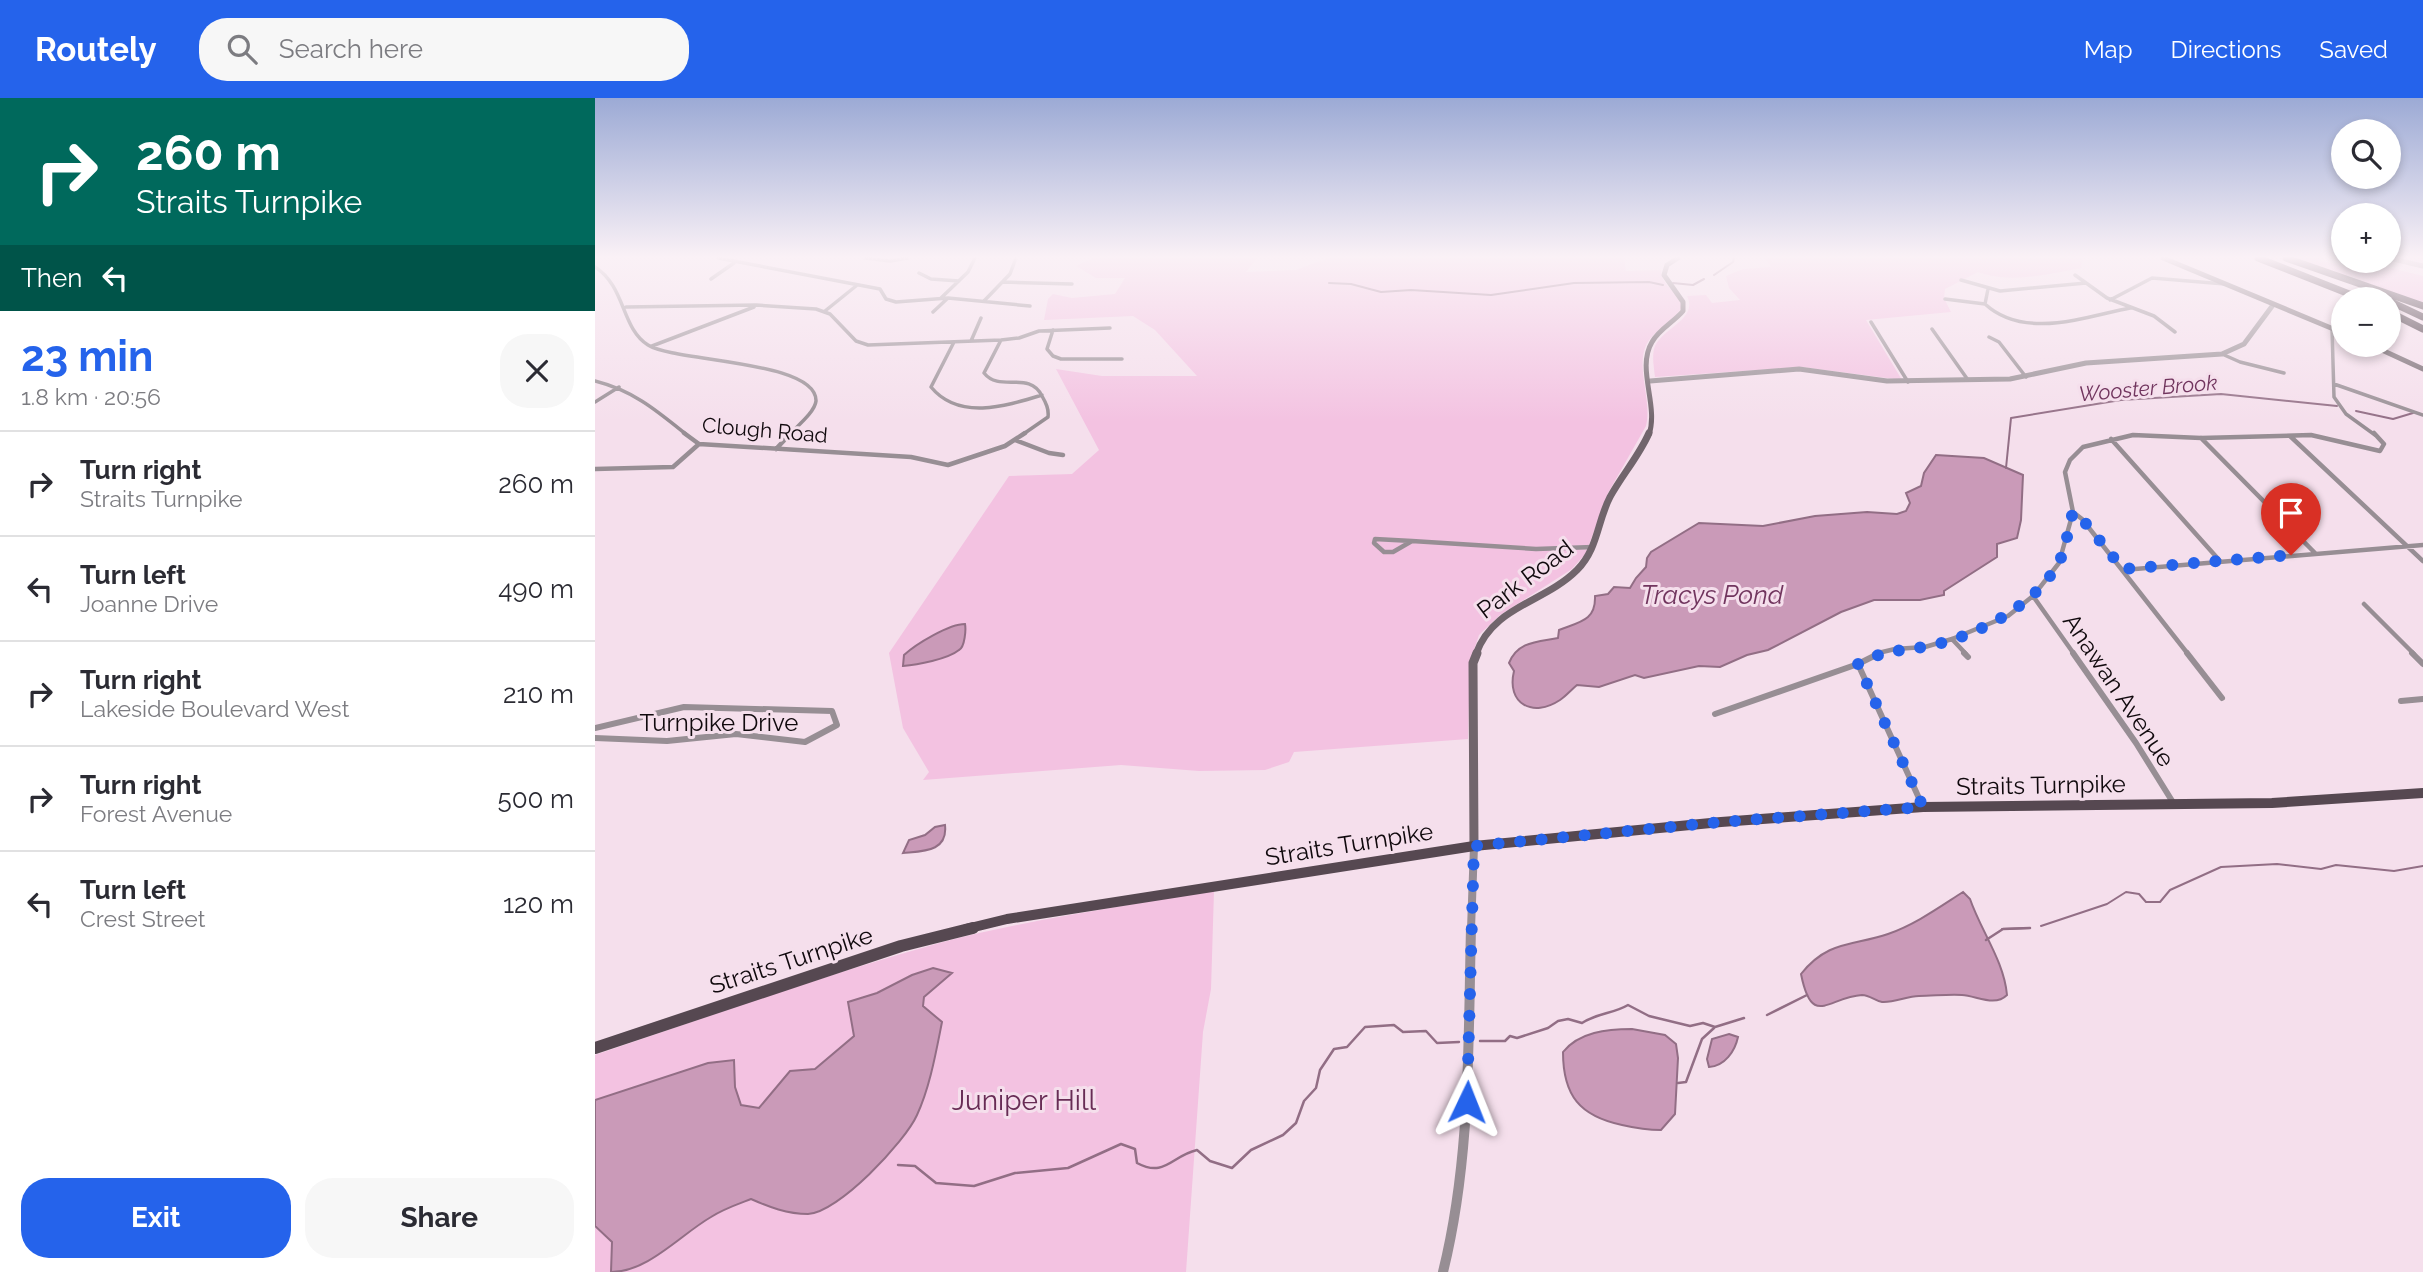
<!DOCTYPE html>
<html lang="en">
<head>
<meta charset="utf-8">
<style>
	body { margin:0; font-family:Raleway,sans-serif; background:#f7f7f7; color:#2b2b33; height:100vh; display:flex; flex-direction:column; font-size:26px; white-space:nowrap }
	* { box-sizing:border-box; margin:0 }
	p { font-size:23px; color:#7c7c81 }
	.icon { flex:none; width:38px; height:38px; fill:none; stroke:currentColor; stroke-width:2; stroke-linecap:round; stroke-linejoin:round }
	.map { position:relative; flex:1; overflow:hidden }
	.panel { display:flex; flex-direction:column; background:#fff; width:595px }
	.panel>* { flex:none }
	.hud { background:#00695c; color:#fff; overflow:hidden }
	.buttons { position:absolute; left:1736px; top:21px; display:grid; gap:14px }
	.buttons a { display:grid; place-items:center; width:70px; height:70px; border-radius:50%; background:#fff; box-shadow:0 4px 10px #0003; font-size:35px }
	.pin { position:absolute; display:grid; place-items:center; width:60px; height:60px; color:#fff; margin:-72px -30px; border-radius:50% 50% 50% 0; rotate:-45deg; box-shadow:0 0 7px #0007 }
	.pin .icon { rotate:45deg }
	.me { position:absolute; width:77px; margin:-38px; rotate:2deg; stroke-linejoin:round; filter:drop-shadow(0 0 5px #0008) }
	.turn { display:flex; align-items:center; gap:24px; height:147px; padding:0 21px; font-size:32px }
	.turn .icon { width:91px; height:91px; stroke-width:2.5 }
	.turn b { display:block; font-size:49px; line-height:60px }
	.then { display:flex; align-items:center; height:66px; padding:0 21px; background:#0003; gap:14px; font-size:26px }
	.round { display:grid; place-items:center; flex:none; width:74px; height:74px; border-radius:28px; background:#f7f7f7 }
	.headline { display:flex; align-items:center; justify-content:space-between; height:119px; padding:0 21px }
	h1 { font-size:42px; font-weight:700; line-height:52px; color:#2563eb }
	.primary-button { display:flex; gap:14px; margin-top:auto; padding:14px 21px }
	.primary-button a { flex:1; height:80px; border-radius:28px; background:#2563eb; color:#fff; font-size:28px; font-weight:700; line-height:80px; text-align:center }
	.primary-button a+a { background:#f7f7f7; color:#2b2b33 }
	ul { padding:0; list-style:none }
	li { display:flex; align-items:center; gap:21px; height:105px; padding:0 21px; border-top:2px solid #e1e1e2 }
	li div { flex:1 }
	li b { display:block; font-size:26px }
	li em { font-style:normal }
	header { display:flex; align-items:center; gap:42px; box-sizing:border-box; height:98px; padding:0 35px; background:#2563eb; color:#fff }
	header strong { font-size:33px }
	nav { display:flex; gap:38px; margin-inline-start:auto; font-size:24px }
	.search { width:490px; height:63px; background:#f7f7f7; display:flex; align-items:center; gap:18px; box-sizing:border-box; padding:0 24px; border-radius:28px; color:#7c7c81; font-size:26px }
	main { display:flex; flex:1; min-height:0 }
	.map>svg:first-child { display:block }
	.green { fill:#f3c2e1 }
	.water { fill:#ca9ab8; stroke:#926e85; stroke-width:2 }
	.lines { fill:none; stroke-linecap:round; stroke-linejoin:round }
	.stream-far1 { stroke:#926e85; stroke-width:2 }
	.stream { stroke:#926e85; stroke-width:2.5 }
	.minor-far2 { stroke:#978e94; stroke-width:3.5 }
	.minor-far1 { stroke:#978e94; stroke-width:4.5 }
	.minor { stroke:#978e94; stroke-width:6 }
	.tertiary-far2 { stroke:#978e94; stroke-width:5 }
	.tertiary-far1 { stroke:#978e94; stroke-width:8 }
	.tertiary { stroke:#978e94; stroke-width:10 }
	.secondary-far2 { stroke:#71656c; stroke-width:5 }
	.secondary-far1 { stroke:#71656c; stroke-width:7 }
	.secondary { stroke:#71656c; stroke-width:9 }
	.primary-far1 { stroke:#564851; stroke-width:10 }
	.primary { stroke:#564851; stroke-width:12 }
	.motorway { stroke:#402f3a; stroke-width:7 }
	.route { stroke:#2563eb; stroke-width:12; stroke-dasharray:0 21.6 }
	.labels { text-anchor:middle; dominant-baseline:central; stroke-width:6; stroke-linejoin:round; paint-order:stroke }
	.far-water-label { font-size:21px; font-style:italic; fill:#71355e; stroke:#f5dfec }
	.far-street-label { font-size:21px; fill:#10090d; stroke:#f5dfec }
	.street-label { font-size:24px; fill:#10090d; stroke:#f5dfec }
	.water-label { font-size:26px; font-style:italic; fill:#71355e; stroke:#f5dfec }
	.near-park-label { font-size:28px; fill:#682c55; stroke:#f5dfec }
</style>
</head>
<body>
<header>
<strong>Routely</strong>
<div class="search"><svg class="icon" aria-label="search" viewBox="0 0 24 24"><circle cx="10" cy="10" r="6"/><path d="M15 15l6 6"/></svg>Search here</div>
<nav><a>Map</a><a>Directions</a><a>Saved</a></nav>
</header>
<main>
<section class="panel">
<div class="hud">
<div class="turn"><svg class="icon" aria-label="right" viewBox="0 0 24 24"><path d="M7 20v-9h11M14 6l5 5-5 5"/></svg><div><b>260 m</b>Straits Turnpike</div></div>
<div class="then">Then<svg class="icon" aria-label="left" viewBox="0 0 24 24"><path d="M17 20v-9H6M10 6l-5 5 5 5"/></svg></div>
</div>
<div class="headline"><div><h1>23 min</h1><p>1.8 km · 20:56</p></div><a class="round"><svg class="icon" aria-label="close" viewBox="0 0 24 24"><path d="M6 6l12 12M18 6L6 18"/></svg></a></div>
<ul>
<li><svg class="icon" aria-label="right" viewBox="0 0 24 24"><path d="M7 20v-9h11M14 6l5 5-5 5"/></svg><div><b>Turn right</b><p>Straits Turnpike</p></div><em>260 m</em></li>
<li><svg class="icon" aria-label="left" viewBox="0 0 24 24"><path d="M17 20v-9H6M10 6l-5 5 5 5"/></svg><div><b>Turn left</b><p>Joanne Drive</p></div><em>490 m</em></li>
<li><svg class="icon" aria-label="right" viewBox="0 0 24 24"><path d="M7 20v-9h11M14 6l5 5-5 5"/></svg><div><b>Turn right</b><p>Lakeside Boulevard West</p></div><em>210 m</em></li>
<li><svg class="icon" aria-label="right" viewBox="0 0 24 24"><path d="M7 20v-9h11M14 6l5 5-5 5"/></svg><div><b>Turn right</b><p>Forest Avenue</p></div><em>500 m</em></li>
<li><svg class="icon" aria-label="left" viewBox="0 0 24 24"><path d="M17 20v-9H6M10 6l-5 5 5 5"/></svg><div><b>Turn left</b><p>Crest Street</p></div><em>120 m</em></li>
</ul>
<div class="primary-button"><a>Exit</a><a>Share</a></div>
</section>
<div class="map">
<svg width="1828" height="1174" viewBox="0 0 1828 1174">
	<rect width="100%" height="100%" fill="#f5dfec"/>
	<path class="green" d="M498,160H662L651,174L701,172L733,160H1029L1031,173L1066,172C1066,187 1083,194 1087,208C1080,226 1057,231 1050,250C1042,272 1057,304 1051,328L1013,395L991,455L977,471L905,517L884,537L875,564L873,641L699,654L694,664L670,672L604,673L526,667L328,682L334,674L308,630L294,555L414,378L477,376L504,352L461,271L507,278H602L560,232L538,218L449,222L453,201L458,196L477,200L520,196L530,180H501L481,168Z
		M1170,160H1488L1486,170C1454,176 1414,186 1383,174L1350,191L1349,200L1356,214L1271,222L1307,282L1207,269L1060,279C1059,270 1057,260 1059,251C1065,230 1104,222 1092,198L1111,197L1117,205L1145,202L1134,190L1131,178L1148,171L1176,169Z
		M1697,160H1723L1725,163L1780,174L1782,171L1780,166L1828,178V205Z
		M619,793L616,891L608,934L591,1174H0V957C116,918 231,876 348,844C437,821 529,808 619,793Z"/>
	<path class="water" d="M1341,357L1389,360L1428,377L1426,422L1422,440L1402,446V459L1349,493V497L1325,502H1279L1246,514L1173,552L1152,557L1125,569L1104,568L1049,580L1040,577L1004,589L982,587C976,592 971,598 965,602C938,620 911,606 919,573L914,565C923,543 943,544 963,540L964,532C984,524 1001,523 1000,498L1013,496L1019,489L1035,490L1041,480L1051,469L1052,460L1056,454L1104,425L1168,428L1220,418L1272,414L1302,416L1311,413L1315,405L1311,395L1326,388L1329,375Z
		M370,526C371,531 370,549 364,552C353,561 322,567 308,568L309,557C321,546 354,526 370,526Z
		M350,727C353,754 328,753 308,755L314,742L330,737L340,729Z
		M1368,794L1375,801C1386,833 1409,863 1412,897C1400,909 1382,898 1367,897C1353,896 1338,898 1324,898C1312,898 1299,905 1287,904C1280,903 1275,897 1267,897C1233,899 1217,931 1206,876C1233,842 1258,848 1293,836C1321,826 1343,810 1368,794Z
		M338,870L357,875L329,899L328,908L347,924C341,954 335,989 322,1017C310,1044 243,1115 213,1116C192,1116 174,1109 156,1101C143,1106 128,1111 116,1119C85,1137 53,1174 16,1174L17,1144L0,1128V1002L113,965L139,962L140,989L146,1007L164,1010L195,973L220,971L259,938L253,904L282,895L317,877Z
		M1037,931L1070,937L1081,946L1083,960L1080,1016L1066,1032C1052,1032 1040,1030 1027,1027C985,1018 968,998 968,954C984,934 1012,931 1037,931Z
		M1134,936L1143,939C1140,953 1130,968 1114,969L1112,961L1117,941Z"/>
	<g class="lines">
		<path class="stream-far1" d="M1119,177L1138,164L1139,160
			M734,185L756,186L786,194L816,192L896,197L979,185L1054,184L1068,187
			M1078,185L1098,187L1109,181
			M1761,313L1798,321L1818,315
			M1411,370L1416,320L1526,302L1626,296L1742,308
			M1446,828L1512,806L1531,794L1544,796L1551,804H1565L1575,792L1626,769L1682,766L1726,771L1741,767L1799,773L1828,768
			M1407,831L1435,830"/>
		<path class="stream" d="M1391,842L1408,831L1435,830
			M1172,917L1212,897
			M885,943H910L915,938L922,940L953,930L963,923L973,921L987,925C1002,915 1018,916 1033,907L1054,918L1095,928L1108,925L1120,929L1149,920
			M1083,985L1091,984L1107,941L1119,930
			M303,1067L320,1068L341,1085L379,1088L420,1075L473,1070L526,1046L540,1051L542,1065C570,1080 576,1058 602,1052L615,1063L637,1070L656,1052L688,1037L701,1025L709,1003L721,990L725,972L739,951L752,949L770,929L799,927L808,934L831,933L842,945L864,944"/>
		<path class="minor-far2" d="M123,160L285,191L291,201L301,204L353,200L435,208
			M270,160L295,163L313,160
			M0,169C31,189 26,230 53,247C79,264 222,262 221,303C220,314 201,329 194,337
			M324,175L336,181L364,183
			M1480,177L1512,200L1559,218L1580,234
			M116,181L139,165
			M1366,182L1405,193L1491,185
			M408,184L477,186
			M1393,191L1390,206C1429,242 1489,219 1535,210
			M346,200L373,174L380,160
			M1350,201L1390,206
			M1515,202L1557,180L1630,186
			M389,203L415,176L421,160
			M31,209L161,207L221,211L235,216L261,243L273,247L406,242L424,240L444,233L515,230
			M230,213L261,188
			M338,214L353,200
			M1276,224L1313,284
			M1737,230L1739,299L1751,316L1780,337
			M1337,231L1373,282
			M458,232L452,251L458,258L466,261H527
			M1394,239L1404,244L1431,279
			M406,242L389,275C405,295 434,272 447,298C451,305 454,311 453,319L427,337
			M376,243L386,220
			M359,244L336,289C364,323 411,308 447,297
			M57,248L159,209
			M1627,256L1645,264L1689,275
			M0,283C39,293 61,312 92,337
			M1739,286L1828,317
			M0,304L24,289"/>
		<path class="minor-far1" d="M89,335L104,346L316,359L353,367L410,348L430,335
			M1695,338L1828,463
			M1606,340L1720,455
			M1516,341L1625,463
			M420,342L454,355L468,357
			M181,351L196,335
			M0,371L78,369L104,346
			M1478,414L1487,421L1593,556
			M780,441L817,443L798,454H789L779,445Z
			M817,443L941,451L998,449
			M1528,472L1828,447
			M1438,498L1479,556
			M1769,506L1819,556
			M1357,541L1371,556
			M1279,556L1300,551L1330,549L1357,541L1413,518L1438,498L1464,465L1478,414L1470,374L1475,362L1488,349L1538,337L1606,340L1716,337L1785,353L1789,346L1779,335"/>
		<path class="minor" d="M1369,555L1373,559
			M1478,555L1541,645L1579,706
			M1592,555L1627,600
			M1817,555L1828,566
			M1263,566L1328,709
			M1806,603L1828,601
			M1120,616L1263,566L1285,555
			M0,630L89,609L237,613L242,627L210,644L141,636L72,643L0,640"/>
		<path class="tertiary-far2" d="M1794,160L1828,168
			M1055,283L1204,271L1292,283L1415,281L1491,265L1627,256L1649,246L1678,207"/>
		<path class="tertiary-far1" d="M876,831L879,748"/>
		<path class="tertiary" d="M848,1174C876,1061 873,946 876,830"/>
		<path class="secondary-far2" d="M1568,160L1748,235
			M1776,247L1828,271
			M1054,337C1064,307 1041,271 1057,244C1064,231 1079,224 1088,213V204L1069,177L1072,167L1083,160"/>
		<path class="secondary-far1" d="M881,556C898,508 949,505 982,472C1003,451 1002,424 1015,399C1027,377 1044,358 1054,335"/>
		<path class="secondary" d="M879,748L878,565L882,555"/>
		<path class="primary-far1" d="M371,831L412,821L879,748L1126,724L1328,709L1677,705L1828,695"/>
		<path class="primary" d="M0,950L306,848L378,830"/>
		<path class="motorway" d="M1663,160L1767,201
			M1691,160L1828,208
			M1794,203L1828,219
			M1794,214L1828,231"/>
	</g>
	<linearGradient id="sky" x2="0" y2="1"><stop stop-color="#9caad5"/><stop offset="0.49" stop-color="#faf1f6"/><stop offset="1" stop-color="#faf1f6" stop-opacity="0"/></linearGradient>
	<rect width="1828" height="324" fill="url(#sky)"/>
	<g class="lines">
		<path class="route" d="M872,1004L879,748L1126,724L1328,709L1263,566C1286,553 1304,553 1329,549C1378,540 1438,510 1463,466C1471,452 1473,430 1478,414L1487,421L1528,471L1696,457"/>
	</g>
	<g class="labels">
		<g class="far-water-label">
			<text transform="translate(1553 290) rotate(-5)">Wooster Brook</text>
		</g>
		<g class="far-street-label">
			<text transform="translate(170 332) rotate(5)">Clough Road</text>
		</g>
		<g class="street-label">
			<text transform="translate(930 481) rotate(-37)">Park Road</text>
			<text transform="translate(1524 592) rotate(56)">Anawan Avenue</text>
			<text x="124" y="624">Turnpike Drive</text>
			<text transform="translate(1446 687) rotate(-1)">Straits Turnpike</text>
			<text transform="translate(754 746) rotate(-9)">Straits Turnpike</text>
			<text transform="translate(196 862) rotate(-18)">Straits Turnpike</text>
		</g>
		<g class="water-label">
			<text x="1117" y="497">Tracys Pond</text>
		</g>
		<g class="near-park-label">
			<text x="429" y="1002">Juniper Hill</text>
		</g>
	</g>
</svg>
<div class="buttons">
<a><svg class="icon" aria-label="search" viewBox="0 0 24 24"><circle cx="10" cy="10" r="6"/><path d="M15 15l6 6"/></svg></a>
<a>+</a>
<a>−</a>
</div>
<div class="pin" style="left:1696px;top:457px;background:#d93025"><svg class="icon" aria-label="arrive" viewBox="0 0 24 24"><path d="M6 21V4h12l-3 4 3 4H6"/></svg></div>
<svg class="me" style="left:872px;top:1004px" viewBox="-20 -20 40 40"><path d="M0-17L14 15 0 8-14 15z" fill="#2563eb" stroke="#fff" stroke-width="4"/></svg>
</div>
</main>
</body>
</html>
